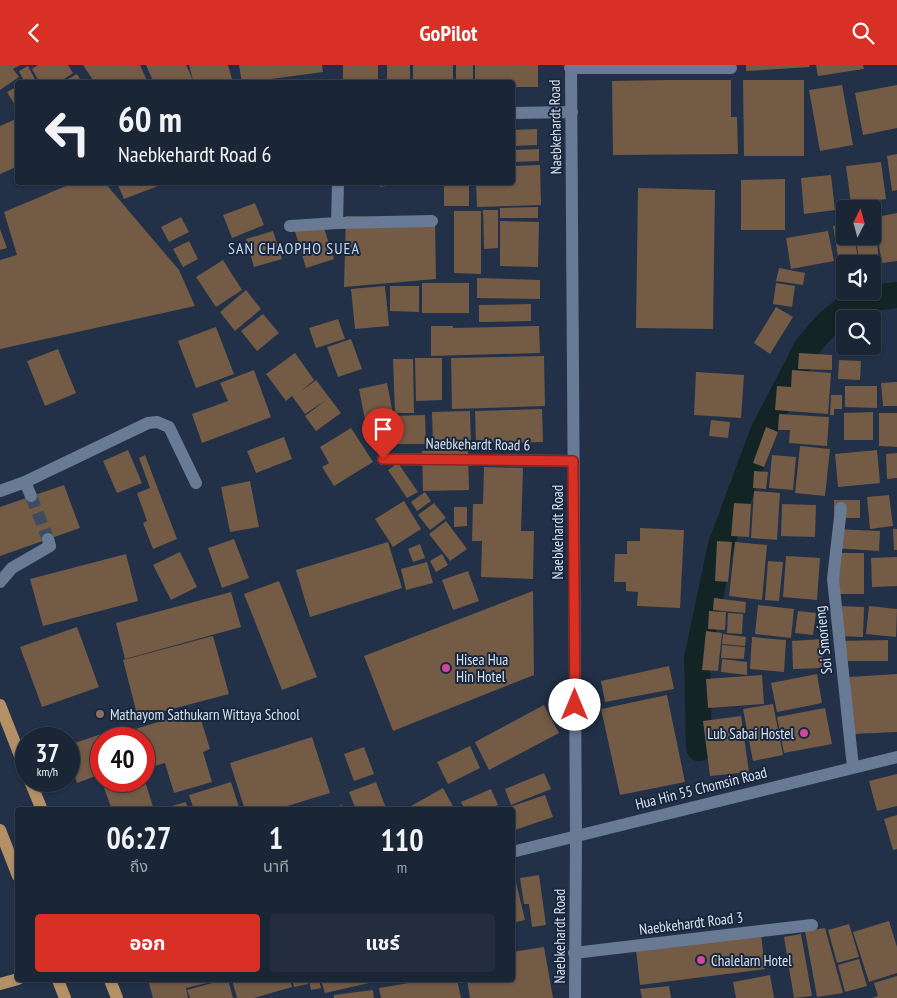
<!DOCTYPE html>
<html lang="th">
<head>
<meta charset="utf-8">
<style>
	body { margin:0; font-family:"PT Sans Narrow","Noto Sans Thai",sans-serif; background:#232d3e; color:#f1f3f6; height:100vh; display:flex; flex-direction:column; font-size:19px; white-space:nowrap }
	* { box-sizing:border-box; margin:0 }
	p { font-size:16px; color:#9fa5ad }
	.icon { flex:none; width:28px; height:28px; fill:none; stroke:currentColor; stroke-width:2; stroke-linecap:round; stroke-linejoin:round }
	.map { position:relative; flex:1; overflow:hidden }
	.side { position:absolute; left:15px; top:742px; width:500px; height:175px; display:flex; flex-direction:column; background:#1a2536; border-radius:5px; box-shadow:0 1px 4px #0004,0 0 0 1px #384251 }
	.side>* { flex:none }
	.banner { position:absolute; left:15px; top:15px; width:500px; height:105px; border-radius:5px; box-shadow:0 1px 4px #0004,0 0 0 1px #384251; background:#1a2536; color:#f1f3f6; overflow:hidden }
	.needle { width:32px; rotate:6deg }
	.buttons { position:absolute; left:836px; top:135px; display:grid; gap:10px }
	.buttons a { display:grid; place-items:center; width:45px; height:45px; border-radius:5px; background:#1a2536; box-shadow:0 1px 4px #0004,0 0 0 1px #384251; font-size:25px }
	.speed { position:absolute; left:15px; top:662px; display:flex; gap:10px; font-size:25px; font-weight:700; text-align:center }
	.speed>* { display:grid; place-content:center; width:65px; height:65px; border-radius:50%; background:#1a2536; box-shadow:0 1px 4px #0004,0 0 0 1px #384251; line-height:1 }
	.speed small { font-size:12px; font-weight:400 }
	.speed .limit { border:8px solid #d22; background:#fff; color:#111 }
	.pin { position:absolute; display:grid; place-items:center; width:42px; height:42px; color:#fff; margin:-51px -21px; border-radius:50% 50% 50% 0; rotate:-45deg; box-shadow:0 0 5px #0007 }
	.pin .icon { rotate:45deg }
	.me { position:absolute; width:55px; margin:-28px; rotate:0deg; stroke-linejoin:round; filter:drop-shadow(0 0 4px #0008) }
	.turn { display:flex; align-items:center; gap:18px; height:105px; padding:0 20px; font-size:22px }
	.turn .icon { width:65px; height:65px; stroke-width:2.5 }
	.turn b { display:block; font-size:35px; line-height:42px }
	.eta { display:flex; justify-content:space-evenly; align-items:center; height:85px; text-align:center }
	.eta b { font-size:30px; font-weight:700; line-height:35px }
	.button { display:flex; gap:10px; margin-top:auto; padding:10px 20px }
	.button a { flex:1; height:58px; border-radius:5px; background:#d93025; color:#fff; font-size:20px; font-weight:700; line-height:58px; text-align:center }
	.button a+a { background:#232d3e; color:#f1f3f6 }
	header { display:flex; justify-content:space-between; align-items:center; height:65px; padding:0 20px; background:#d93025; color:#fff; font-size:22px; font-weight:700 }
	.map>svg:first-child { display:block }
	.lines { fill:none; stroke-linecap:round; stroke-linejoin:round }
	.canal { stroke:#132425; stroke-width:26 }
	.building { fill:#735b46 }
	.minor-tunnel { stroke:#3d4c61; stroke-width:12; stroke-dasharray:12 6; stroke-linecap:butt }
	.minor { stroke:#697a94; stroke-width:12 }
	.major { stroke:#b39066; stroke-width:12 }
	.route-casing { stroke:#8d1f18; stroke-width:12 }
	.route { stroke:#d93025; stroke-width:9 }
	.hotel-dot { fill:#d1479c; stroke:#19273d; stroke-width:2 }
	.education-dot { fill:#8d6e63; stroke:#19273d; stroke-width:2 }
	.labels { text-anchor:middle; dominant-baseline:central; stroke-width:4; stroke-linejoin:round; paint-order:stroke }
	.street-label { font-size:15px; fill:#d8e2f1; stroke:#19273d }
	.poi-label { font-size:15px; fill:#d8e2f1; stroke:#19273d; text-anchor:start }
	.neighbourhood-label { font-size:16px; letter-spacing:1px; fill:#c6daf6; stroke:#19273d }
</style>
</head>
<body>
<header><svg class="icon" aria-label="back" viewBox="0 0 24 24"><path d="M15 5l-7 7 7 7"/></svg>GoPilot<svg class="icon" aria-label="search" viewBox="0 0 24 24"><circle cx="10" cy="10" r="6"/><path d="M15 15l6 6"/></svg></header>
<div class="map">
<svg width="897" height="933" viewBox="0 0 897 933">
	<rect width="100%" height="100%" fill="#223148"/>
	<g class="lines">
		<path class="canal" d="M699,683L697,594L721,480L763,367L807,282L826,260L846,243L867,234L897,230"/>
	</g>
	<path class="building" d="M0,0H20L13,4L19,12L0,25Z
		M38,0H68L73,8L58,18H40L32,4Z
		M83,0H140L148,18H95Z
		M146,0H186L193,15L189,0H228L233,18H194V16L154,18Z
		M239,0H322L323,7L242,18Z
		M343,0H378V18H343Z
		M387,0H410V18H387Z
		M413,0H453V18H413Z
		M456,0H473V18H456Z
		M475,0H538V22H512V18H475Z
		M746,0H809L810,2L746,6Z
		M816,0H863L864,4L818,11Z
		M28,1L37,18H25L19,6Z
		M77,9L82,18H61Z
		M666,15H731V52H737L738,89L613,90L612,16Z
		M743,15H804V91H744Z
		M842,20L853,80L820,86L809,25Z
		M897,20V63L863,70L855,28Z
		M18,21V45L7,27Z
		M18,53V101L0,109V61Z
		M537,64V80L512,81V65Z
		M539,84V96L512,97V85Z
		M897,89V125L892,126L887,91Z
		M881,97L886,134L851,139L846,101Z
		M540,100L541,140L477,142L476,118H512V101Z
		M831,110L835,145L804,149L801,113Z
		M785,114V165H741V115Z
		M73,118H105L179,205L195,241L0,284V195L17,190L4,147Z
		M117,118H157L158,121L124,134Z
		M379,118H400V119L380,122Z
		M444,118H469V141H444Z
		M638,123L715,125L713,264L636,263Z
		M255,138L264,160L232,173L223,150Z
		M538,142V153H500V143Z
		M483,145H498V183L484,184Z
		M454,146H481V209L454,208Z
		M897,148V196L882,198L875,157L879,197L859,199L856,171H872V153Z
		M346,151L435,154L436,214L344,222Z
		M181,152L189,167L169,177L161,162Z
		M500,156L539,157L538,202L500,201Z
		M845,159V171H854L858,194L839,197L833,161Z
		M294,163H324L334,194L306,203Z
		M0,164L7,183L0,185Z
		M273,166L282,194L254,202L246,174Z
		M828,166L834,196L791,204L786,173Z
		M189,176L198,194L183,202L173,184Z
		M223,195L242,225L216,242L196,212Z
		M779,203L805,208L803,220L776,216Z
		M477,213L540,215V234L477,233Z
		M422,218H469V248H422Z
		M776,218L795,221L792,242L773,239Z
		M385,221L389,261L355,264L351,224Z
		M390,221H419V247L390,246Z
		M246,225L261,244L235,266L220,247Z
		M531,239V256L479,257V240Z
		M776,242L793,252L770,289L754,278Z
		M263,249L279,268L257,286L241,266Z
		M338,254L345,274L316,283L309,263Z
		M431,261H453V263L539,261L540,288L431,291Z
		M216,262L234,309L196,323L178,276Z
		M351,274L362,304L338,312L327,282Z
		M58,284L76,328L45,341L27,296Z
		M295,288L314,315L300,327L316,315L341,348L316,366L305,351L326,335L305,349L292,331L286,336L266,309Z
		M799,288L832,290V305L798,304Z
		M544,291L545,341L452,344L451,293Z
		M415,293H442V335L416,336Z
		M393,294H413L414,348H395Z
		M839,295L861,296L860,315L838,314Z
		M254,305L271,352L202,378L192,349L228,336L220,318Z
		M792,305L831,308L828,349L775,345L777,321L791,322Z
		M696,307L744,310L741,353L694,350Z
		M897,317V341H883L881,318Z
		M387,318L393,349L365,355L359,324Z
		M845,321H877V343L845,342Z
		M831,330H842V344H834V350H830Z
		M542,344L543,377L476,379L475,346Z
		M470,346L471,380L433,381L432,347Z
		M873,347V375H844V348Z
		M879,348H897V382L879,381Z
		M779,349L829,352L827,381L789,378L790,365H778Z
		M425,350L426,379H392L391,351Z
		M711,355L730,357L728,373L709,371Z
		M766,362L778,367L764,402L753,398Z
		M351,363L373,397L334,421L322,402L329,398L320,382Z
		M284,372L292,394L256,408L247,386Z
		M800,381L830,384L825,431L795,428Z
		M128,385L142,418L117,428L103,396Z
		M468,385L469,425L423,426L422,386Z
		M877,385L880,418L838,422L835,389Z
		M897,388V413L887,414L886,389Z
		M145,390L177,474L153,484L143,458L147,456L137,428L150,423L139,393Z
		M772,390L796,392L793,425L769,423Z
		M398,398L418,427L407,433L388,405Z
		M484,402L523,403L521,466H534L533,514L481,512L482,476H472L473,439H483Z
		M754,406L768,407L766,424L753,423Z
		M250,416L259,462L230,467L221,422Z
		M64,420L80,463L0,491V442Z
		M754,426L780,428L777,475L751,473Z
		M425,427L431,436L417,446L411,437Z
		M889,430L893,461L870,464L867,432Z
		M834,435H860V453H834Z
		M404,436L421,464L393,482L375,454Z
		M434,438L446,453L430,465L418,450Z
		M734,438L751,439L749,472L731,471Z
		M782,439L816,440L815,472L781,471Z
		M454,442H467V461L454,462Z
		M446,456L467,484L450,496L429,469Z
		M640,463L684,465L680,543L637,541L638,527L626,526V517H614L615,489H627V476H640Z
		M833,464L880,466L879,486L832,483Z
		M893,464H897V485H894Z
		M234,474L249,513L222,523L208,483Z
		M717,476L732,477L728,517L715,516Z
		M388,477L402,523L310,552L296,505Z
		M735,477L767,480L762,535L729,531Z
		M420,479L425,493L413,497L408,484Z
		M180,487L197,522L171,535L153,500Z
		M839,488H864V529H839Z
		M126,489L138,536L43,561L30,514Z
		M442,489L448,500L436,507L430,496Z
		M786,491L820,493L817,535L783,532Z
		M897,492V521L872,522L871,493Z
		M768,496L783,497L779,536L765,535Z
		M427,497L433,518L406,525L401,504Z
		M468,506L479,536L453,545L442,515Z
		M279,516L317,612L282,625L244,529Z
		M533,526L534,610L393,666L364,591Z
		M231,527L241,562L125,594L116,558Z
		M714,533L746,537L745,548L713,545Z
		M758,540L794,544L791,573L755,569Z
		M838,541L864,542L863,572L836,571Z
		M869,541L897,544L896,572L866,569Z
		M709,546L726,547L725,565L708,564Z
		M798,546L816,548L813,570L795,568Z
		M728,548L743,549L742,569L727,568Z
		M77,562L99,622L42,642L20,582Z
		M706,566L722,568L718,606L702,605Z
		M723,569L746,572L745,581L722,579Z
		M213,571L229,629L138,653L123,595Z
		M752,572L786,575L784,607L750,604Z
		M822,574L823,603L793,604L792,576Z
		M888,575V596H836V576Z
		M722,580L745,582L744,594L721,593Z
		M722,594L747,597V610L721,607Z
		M669,601L674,624L605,637L601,616Z
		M817,609L822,638L777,647L771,618Z
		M897,609V667L852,669L849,612Z
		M762,610L764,639L708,643L706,614Z
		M667,630L685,717L620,730L601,644Z
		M773,639L783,690L753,696L743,644Z
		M544,640L559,668L489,705L475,677Z
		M825,643L832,679L784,688L777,652Z
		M198,645L210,684L203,687L212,717L174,728L165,698L144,704V674H124L122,668Z
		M741,651L749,707L710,711L703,656Z
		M116,664L119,674H101V709L77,718L69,693V680Z
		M312,672L330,728L274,745H245L230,698Z
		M470,681L480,703L448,719L437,697Z
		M364,682L374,709L354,716L344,689Z
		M544,708L551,724L511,740L505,724Z
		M897,709V741L877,746L869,716Z
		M126,716H145L154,745H130L129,743L112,745L104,723Z
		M231,717L240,745H194L189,730Z
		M376,717L386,743L381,745H356L349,727Z
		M443,723L455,745H404Z
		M491,724L498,740L486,745H465L461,737Z
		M545,730L553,752L512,766V745H501Z
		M186,737L188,745H162L161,744Z
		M342,740L344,745H326Z
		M897,750V784L893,785L884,754Z
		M539,810L546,860L532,862L529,839H524L520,813Z
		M512,813H515L525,855L512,858Z
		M889,856L897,882V908L869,917L853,867Z
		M849,859L859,892L837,898L828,865Z
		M825,863L843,928L817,932L805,866Z
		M761,869L765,904L640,920L636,885Z
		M801,869L812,931L794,933L784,872Z
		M544,882L553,933H470L467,915H512V887Z
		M859,894L867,921L845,927L838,900Z
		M770,910L774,933H736L733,917Z
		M897,911V933H872L878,931L874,918Z
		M148,915H214L215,916L186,923L188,933H153Z
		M223,915H228L233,933H190L187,925Z
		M232,915H290L292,922L254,933H237Z
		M292,915H307L308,919L294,922Z
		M309,915H319L321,923L311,925Z
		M321,915H378V916L325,928Z
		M426,915H457L461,933H381L379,923Z
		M669,921L671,933H642L640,924Z
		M373,925L374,933H334V930Z"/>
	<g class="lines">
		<path class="minor-tunnel" d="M31,431L48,474"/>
		<path class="minor" d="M571,0L576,771L575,933
			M570,3H731
			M512,48L572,47
			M337,158L338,118
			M290,161L337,158L432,156
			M383,394L573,396
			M25,417L148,358L157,357L169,362L196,418
			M0,426L25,417L31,431
			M841,443L833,514L853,702
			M0,517L12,503L50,481L48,474
			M512,787L897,692
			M574,888L812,860"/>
		<path class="major" d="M0,640L26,706
			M30,716L42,745
			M0,765L18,811
			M58,915L65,933
			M110,915L117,933
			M0,919L18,914"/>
	</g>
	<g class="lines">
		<defs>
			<path id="route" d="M383,394L573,396L575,640"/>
		</defs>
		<use href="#route" class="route-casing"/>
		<use href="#route" class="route"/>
	</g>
	<g class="hotel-dot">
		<circle cx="446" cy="603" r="5"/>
		<circle cx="804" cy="668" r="5"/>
		<circle cx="701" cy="895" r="5"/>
	</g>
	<circle class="education-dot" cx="100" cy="649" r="5"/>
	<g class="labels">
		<g class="street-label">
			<text transform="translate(555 62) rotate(-91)">Naebkehardt Road</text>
			<text transform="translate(478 379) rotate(1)">Naebkehardt Road 6</text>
			<text transform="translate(557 467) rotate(-90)">Naebkehardt Road</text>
			<text transform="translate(823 575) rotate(-96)">Soi Smorieng</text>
			<text transform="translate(701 723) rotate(-14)">Hua Hin 55 Chomsin Road</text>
			<text transform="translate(691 858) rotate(-7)">Naebkehardt Road 3</text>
			<text transform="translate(559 871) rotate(-90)">Naebkehardt Road</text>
		</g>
		<g class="poi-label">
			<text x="456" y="594">Hisea Hua<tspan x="456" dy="17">Hin Hotel</tspan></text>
			<text x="110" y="649">Mathayom Sathukarn Wittaya School</text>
			<text x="794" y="668" text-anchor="end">Lub Sabai Hostel</text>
			<text x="711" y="895">Chalelarn Hotel</text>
		</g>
		<g class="neighbourhood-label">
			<text x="294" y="183">SAN CHAOPHO SUEA</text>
		</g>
	</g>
</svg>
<div class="buttons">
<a><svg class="needle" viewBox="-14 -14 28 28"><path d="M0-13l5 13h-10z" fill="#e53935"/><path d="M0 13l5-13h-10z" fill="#9fa5ad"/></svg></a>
<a><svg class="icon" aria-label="sound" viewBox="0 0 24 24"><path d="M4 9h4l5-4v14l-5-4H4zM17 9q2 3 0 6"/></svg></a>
<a><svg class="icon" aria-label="search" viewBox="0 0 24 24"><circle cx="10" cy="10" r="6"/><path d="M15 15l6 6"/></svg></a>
</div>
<div class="speed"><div>37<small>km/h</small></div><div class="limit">40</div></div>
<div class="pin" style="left:383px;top:394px;background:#d93025"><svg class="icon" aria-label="arrive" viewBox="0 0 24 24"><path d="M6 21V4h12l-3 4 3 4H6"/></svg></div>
<svg class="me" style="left:575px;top:640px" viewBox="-20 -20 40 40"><circle r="19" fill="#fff"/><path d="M0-13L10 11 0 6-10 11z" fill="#d93025"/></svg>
<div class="banner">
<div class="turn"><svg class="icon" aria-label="left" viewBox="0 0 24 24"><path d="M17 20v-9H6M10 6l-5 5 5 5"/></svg><div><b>60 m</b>Naebkehardt Road 6</div></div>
</div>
<section class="side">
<div class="eta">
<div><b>06:27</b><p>ถึง</p></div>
<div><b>1</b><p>นาที</p></div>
<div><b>110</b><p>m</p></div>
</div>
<div class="button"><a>ออก</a><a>แชร์</a></div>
</section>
</div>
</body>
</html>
